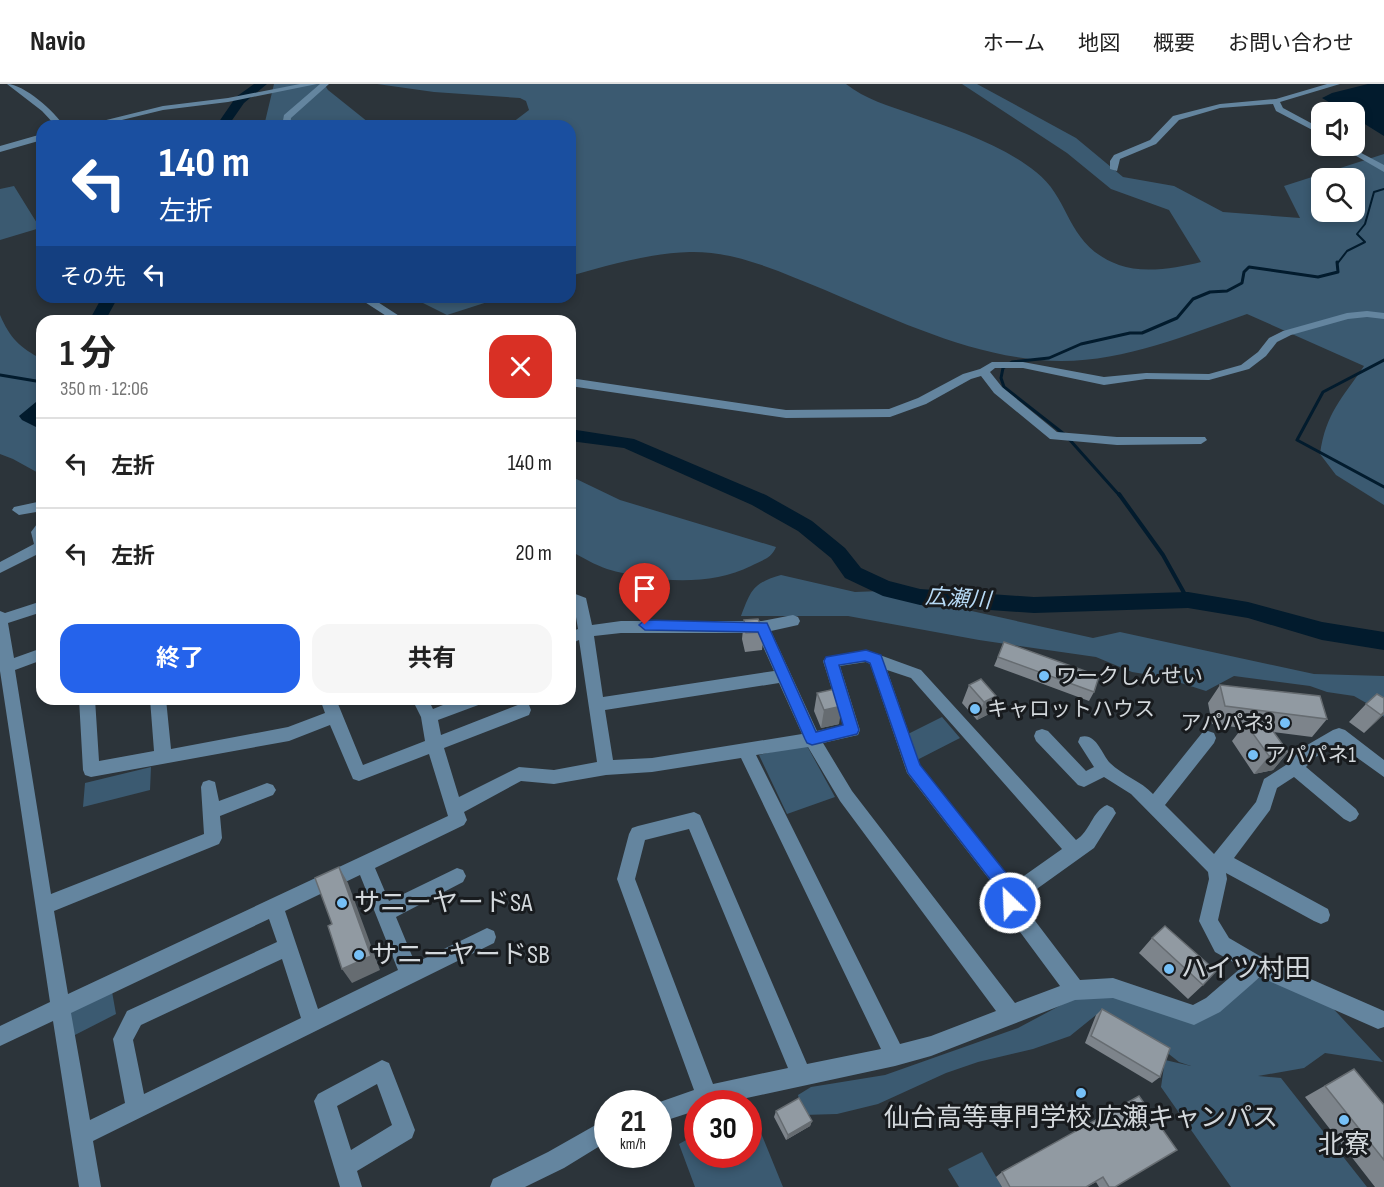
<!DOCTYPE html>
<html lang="ja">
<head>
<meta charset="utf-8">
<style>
	body { margin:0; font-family:"Sofia Sans Condensed","Noto Sans JP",sans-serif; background:#f6f6f6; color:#222; height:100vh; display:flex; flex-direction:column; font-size:22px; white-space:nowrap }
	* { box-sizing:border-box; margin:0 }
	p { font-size:20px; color:#767676 }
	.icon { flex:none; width:33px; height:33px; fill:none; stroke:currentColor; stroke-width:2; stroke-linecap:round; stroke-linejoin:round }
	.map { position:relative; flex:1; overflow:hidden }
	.panel { position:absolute; left:36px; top:231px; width:540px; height:390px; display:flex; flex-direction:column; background:#fff; border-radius:18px; box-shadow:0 3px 9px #0003 }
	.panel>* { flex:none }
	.guide { position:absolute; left:36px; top:36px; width:540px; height:183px; border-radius:18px; box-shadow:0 3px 9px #0003; background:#1a4fa0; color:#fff; overflow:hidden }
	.buttons { position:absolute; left:1311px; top:18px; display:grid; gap:12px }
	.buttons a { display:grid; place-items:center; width:54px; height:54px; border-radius:12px; background:#fff; box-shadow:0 3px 9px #0003; font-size:30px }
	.speed { position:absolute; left:594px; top:1006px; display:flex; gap:12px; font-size:30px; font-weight:700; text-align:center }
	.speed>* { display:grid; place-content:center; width:78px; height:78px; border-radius:50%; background:#fff; box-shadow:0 3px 9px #0003; line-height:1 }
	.speed small { font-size:15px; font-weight:400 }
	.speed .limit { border:9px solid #d22; background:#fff; color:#111 }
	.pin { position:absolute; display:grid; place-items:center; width:51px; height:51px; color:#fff; margin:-62px -26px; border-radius:50% 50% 50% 0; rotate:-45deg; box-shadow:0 0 6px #0007 }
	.pin .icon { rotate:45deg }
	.me { position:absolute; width:66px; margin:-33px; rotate:336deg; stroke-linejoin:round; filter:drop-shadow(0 0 4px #0008) }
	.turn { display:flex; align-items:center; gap:21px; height:126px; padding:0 24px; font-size:27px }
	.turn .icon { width:78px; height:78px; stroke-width:2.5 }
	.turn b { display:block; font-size:42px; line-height:51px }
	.then { display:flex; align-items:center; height:57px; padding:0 24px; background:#0003; gap:12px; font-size:22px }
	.round { display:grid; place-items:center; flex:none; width:63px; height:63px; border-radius:18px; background:#f6f6f6 }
	.summary { display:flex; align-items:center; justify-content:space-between; height:102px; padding:0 24px }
	h1 { font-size:36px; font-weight:700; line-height:45px }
	.primary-button { display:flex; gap:12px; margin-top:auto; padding:12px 24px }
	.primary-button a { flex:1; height:69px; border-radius:18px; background:#2563eb; color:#fff; font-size:24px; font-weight:700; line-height:69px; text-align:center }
	.primary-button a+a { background:#f6f6f6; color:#222 }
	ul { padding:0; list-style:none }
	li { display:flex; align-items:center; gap:18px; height:90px; padding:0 24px; border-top:2px solid #e0e0e0 }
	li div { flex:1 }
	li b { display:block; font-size:22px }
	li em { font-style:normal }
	header { display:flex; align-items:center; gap:36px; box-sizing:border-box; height:84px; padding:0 30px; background:#fff; border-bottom:2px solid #e0e0e0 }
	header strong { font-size:28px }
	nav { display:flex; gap:33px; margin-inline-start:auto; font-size:21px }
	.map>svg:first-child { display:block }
	.green { fill:#3b5a71; fill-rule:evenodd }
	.water { fill:#021b2d }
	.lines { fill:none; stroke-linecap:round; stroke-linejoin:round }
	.stream-far2 { stroke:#021b2d; stroke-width:2 }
	.stream-far1 { stroke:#021b2d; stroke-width:3 }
	.stream { stroke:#021b2d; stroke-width:4 }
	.river { fill:#021b2d; fill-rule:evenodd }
	.minor { fill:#64859f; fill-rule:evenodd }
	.wall { fill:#7d848b }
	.shaded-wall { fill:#666c71 }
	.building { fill:#919aa2; stroke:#666c71; stroke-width:1.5 }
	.route { fill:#2563eb; stroke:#184099; stroke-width:1.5 }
	.poi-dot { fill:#76c0f7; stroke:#181b1e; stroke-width:2 }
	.labels { text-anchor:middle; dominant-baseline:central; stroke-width:6; stroke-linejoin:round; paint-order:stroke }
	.poi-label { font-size:21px; fill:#d3d8dc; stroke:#181b1e; text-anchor:start }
	.water-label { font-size:22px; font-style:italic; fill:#b7daf6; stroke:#181b1e }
	.near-poi-label { font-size:26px; fill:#d3d8dc; stroke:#181b1e; text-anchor:start }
</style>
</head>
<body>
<header>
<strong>Navio</strong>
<nav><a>ホーム</a><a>地図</a><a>概要</a><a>お問い合わせ</a></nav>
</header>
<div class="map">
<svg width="1384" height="1103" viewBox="0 0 1384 1103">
	<rect width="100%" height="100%" fill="#2c343a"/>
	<path class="green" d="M274,0H324L328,6L373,42H264Z
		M377,0H846C865,15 889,22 912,30C954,45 1001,60 1036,88C1072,116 1065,161 1119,181C1143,190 1177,184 1201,178L1169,126L1111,105L1067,69L962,0H977L1076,54L1123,93L1174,102L1223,128L1300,134L1284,102L1384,70V421L1336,391L1320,370C1326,328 1342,315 1364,282L1247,230C1181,253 1112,283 1040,276C967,270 893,235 825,206C783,189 737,167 690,168C650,169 609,181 570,192V42H508L529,26L526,17L520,14L434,8ZM1322,94H1354V128H1322Z
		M14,102L40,144L0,156V105Z
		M411,213H503L447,231Z
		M0,231C10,254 20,264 42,275V391L13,375L0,370Z
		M570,392L620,416L776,463C771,475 762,476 751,482C709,503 652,498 607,485C595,481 582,473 570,467Z
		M781,491L855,508L881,507L1093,554L1120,548L1314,590L1384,592V633L1375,624L1354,612L1327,608L1310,602L1234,592L1206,607L1162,593L1132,588L1096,573L979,556L848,532H741C751,506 753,499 781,491Z
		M942,633L960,654L917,676L906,651Z
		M806,660L835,713L787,730L759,671Z
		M151,683L150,706L83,723L85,699Z
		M1263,891L1327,918L1383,978L1325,969L1304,984L1258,992L1281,994L1367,1103H1231L1161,1003L1165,976L1191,982L1179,978L1137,945L1096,931L1070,952L1033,965L978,978L946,989L878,1020L837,1030L803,1031L798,1011L811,1003L885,991L1018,944L1078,912L1111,911L1210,931Z
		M111,902L116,930L71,953L66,924Z
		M754,1032L783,1103H695L679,1060L697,1050L698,1071H748L749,1033Z
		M982,1068L1002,1103H959L948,1085Z"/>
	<path class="water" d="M1368,0H1384V52L1355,34L1354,28H1346L1322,14L1332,9Z"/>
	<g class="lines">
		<path class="stream-far2" d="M1337,180L1347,167L1365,158L1357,150L1365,140L1374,108L1384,105"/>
		<path class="stream-far1" d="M1384,276L1323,308L1297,356L1384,403
			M0,291L42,298
			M1064,350L1004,303L1001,294L1003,284L1012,278L1049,274L1081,260L1130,249H1142L1177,234L1193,215L1210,208L1227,207L1242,199L1244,188L1249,183L1318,193L1338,188L1337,178
			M1069,355L1120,412"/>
		<path class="stream" d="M1119,410L1163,471L1188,516"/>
		<path class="river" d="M254,0H267L244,19L228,42H216L236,13Z
			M102,213H118L105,237H89Z
			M42,316V346L22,336L19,332L36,318Z
			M570,345L634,355L766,411L812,437L845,464L861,484L889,497L920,505L1034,513L1188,508L1248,518L1322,538L1384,548V566L1322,556L1248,534L1188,524L1034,529L920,521L883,512L845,494L831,474L798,447L752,421L624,364L570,357Z"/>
		<path class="minor" d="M7,0C24,0 55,28 64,42H56L42,27Z
			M300,0H317L228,18L163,26L97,42H82L163,22L228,14Z
			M320,0H329L291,34L290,42H282L284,31Z
			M1327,0H1340L1280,18L1283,24L1322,45V51L1276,27L1273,20L1220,24L1179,36L1156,60L1120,75L1117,87L1110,85V77L1114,71L1150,56L1173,32L1220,20L1276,15Z
			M42,50V56L0,68V62Z
			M1339,62H1348L1384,81V88Z
			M357,213H370L407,237H394Z
			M1367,227L1384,229V235L1367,233L1348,235L1291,251L1277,258L1266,272L1249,285L1209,296L1146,295L1104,301L1023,284H995L990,288L1002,303L1057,348L1117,353H1205L1207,356L1201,360L1117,361L1050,355L994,309L981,292L971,295L926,320L890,333L786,334L570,302V294L786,326L889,325L918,314L963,290L980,285L992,278H1023L1104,293L1146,289L1209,290L1241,281L1258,268L1269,254L1283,247L1347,229Z
			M42,417V427L19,431L12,426L14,423Z
			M42,438V468L0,489V478L34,460L31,448L37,440Z
			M570,508L586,514L592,541L621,537H762L793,531L798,533L800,537L798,541L771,547L817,647L843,641L823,577L826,573L866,566L921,586L1076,756C1090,748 1092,727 1107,721L1113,724L1116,729L1094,764L1020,817L1080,896L1113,894L1193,921L1206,914L1242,883L1215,868L1199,837L1209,795L1208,788L1131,710L1104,693L1084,703L1078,701L1036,657L1034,652L1036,647L1042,645L1048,647L1086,687L1094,683L1078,658L1080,653C1096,648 1101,669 1110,679C1122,691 1141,697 1153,710L1202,649L1208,647L1214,649L1216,654L1214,659L1165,721L1214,770L1256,718L1264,695L1289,679L1302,664L1333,646L1339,644L1345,646L1384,676V693L1338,660L1314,674L1306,683L1356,725L1359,730L1356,735L1350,738L1344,735L1294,693L1277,704L1270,726L1234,774L1328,825L1330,831L1328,837L1321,840L1314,837L1226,789L1227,795L1218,836L1229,854L1265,875L1384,927V943L1378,945L1260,893L1220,928L1194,941L1113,914L1075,916L931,972L895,982L719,1020H698V1026L658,1039V1020H654L694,1006L617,795L629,750L632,744L638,742L694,728L700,731L807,980L881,965L741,674L652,688L606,691L554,700L521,697L464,728L467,736L464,741L375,784L389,817L457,784L463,786L466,792L463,798L396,833L415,879L487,844L494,847L496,853L494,859L93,1057L101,1103H79L53,937L0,962V942L50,918L0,587V527L5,529L42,517V528L8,539L14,574L42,564V576L15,586L51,810L204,750L201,703L203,698L209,696L215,698L219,717L267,699L273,701L276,706L273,711L220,732L222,754L219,760L54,827L68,910L448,732L429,670L359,697L353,695L330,641L289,657L91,693L85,691L83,686L79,615H95L99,677L154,667L150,615H166L171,665L288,643L325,629L320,615H336L363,681L425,657L421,633L412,615H428L433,625L458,615H483L481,620L438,636L441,651L523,619L529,621L531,626L529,631L444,664L459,713L519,683L554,686L597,678L579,556L570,560V548L578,545L574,521L570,519ZM621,549H757L774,587L603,613L594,552ZM866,578L870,580L907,689L1002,812L1001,819L1003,825L1060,902L1015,919L852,707L823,659L858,651L860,646L840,582ZM887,586L911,594L1062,765L1014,799L920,681ZM779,599L802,650L652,674L613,676L605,626ZM808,663L840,717L996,927L931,952L900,960L756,671ZM689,745L788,984L713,1000L635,795L645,756ZM360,791L398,886L318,925L285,827ZM269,835L277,858L127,927L113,955L125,1019L90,1036L71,929ZM282,875L301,934L144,1010L133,956L141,941Z
			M382,976L389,979L415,1046L412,1054L357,1087L362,1103H340L314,1017L318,1010ZM377,1000L392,1041L351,1066L337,1022Z
			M608,1034V1057L564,1084L525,1103H490L493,1095L548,1068Z"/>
	</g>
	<path class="wall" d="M744,536L764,548L762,566L745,568L742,555Z
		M1004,558L1094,608L1089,617L994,582Z
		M969,601L996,612L989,630L977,636L962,619Z
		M1220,601L1327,635L1312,653L1273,648L1288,668L1273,686L1254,690L1232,657L1242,644L1212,640L1208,619Z
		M817,609L839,640L821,644L814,627Z
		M1384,614V630L1364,649L1349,638L1366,620Z
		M1152,854L1203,901L1188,915L1139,869Z
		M1102,925L1160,993L1152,999L1085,959L1096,931Z
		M1354,985L1384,1021V1103H1375L1305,1013Z
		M1139,1012L1115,1103H1099L1096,1098L1087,1103H1002L996,1093L1002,1088Z
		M776,1027L812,1037L810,1042L786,1056L774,1033Z"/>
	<path class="shaded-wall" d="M996,612L989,630L977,636L984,618Z
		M842,622L839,640L821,644L824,626Z
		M1384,628V630L1376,638L1364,649Z
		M1288,668L1273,686L1254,690L1269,672Z
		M339,783L348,799L380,886L352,899L342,885Z
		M812,1037L810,1042L786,1056L788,1051Z"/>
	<path class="building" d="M758,535L764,548L746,549L744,536Z
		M1004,558L1099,592L1094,608L998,573Z
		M981,595L996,612L984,618L969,601Z
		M1220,601L1320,612L1327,635L1225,622Z
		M835,605L842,622L824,626L817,609Z
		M1377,610L1384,614V628L1381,631L1366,620Z
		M1265,636L1288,668L1269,672L1246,640Z
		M339,783L371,872L342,885L328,842L332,840L315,794Z
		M1165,842L1216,887L1203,901L1152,854Z
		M1102,925L1170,964L1160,993L1091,952Z
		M1354,985L1384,1021V1076L1325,1002Z
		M1139,1012L1177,1066L1115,1103H1109L1103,1093L1086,1103H1010L1002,1088Z
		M799,1014L812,1037L788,1051L776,1027Z"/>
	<path class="route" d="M645,536L767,539L816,648L843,641L824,577L826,573L866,566L881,571L920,681L1018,804L1020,810L1016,825L1010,827L1004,825L1002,819L1003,812L908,689L870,579L865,577L839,581L859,646L857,650L812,661L807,659L805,655L758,548L645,546L639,541Z"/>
	<g class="poi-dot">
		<circle cx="1044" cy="592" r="6"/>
		<circle cx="975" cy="625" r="6"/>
		<circle cx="1285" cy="639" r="6"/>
		<circle cx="1253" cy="671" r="6"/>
		<circle cx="342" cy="819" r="6"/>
		<circle cx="359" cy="871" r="6"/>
		<circle cx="1169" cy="885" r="6"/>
		<circle cx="1081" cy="1009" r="6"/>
		<circle cx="1344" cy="1036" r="6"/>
	</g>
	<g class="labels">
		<g class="poi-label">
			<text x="1056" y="592">ワークしんせい</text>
			<text x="987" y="625">キャロットハウス</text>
			<text x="1273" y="639" text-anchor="end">アパパネ3</text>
			<text x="1265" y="671">アパパネ1</text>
		</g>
		<g class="water-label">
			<text transform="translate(958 515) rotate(4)">広瀬川</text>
		</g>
		<g class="near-poi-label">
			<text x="354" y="819">サニーヤードSA</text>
			<text x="371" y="871">サニーヤードSB</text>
			<text x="1181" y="885">ハイツ村田</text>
			<text x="1081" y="1034" text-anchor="middle">仙台高等専門学校 広瀬キャンパス</text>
			<text x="1344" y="1061" text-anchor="middle">北寮</text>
		</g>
	</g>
</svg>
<div class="buttons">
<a><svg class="icon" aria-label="sound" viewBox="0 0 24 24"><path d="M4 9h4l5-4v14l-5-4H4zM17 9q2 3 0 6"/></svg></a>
<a><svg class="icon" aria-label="search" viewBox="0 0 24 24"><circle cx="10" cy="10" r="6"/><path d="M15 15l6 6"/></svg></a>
</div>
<div class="speed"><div>21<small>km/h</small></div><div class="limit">30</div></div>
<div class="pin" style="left:645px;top:541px;background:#d93025"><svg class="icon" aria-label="arrive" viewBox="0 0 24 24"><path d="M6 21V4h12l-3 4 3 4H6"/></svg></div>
<svg class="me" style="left:1010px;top:819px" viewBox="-20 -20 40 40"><circle r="17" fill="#2563eb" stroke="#fff" stroke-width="3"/><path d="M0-11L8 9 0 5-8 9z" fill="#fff"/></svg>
<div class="guide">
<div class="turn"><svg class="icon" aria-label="left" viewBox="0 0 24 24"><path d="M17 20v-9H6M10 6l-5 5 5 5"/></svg><div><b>140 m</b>左折</div></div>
<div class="then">その先<svg class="icon" aria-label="left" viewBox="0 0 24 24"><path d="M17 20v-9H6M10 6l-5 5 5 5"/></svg></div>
</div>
<section class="panel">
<div class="summary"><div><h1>1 分</h1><p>350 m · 12:06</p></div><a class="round" style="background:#d93025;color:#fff"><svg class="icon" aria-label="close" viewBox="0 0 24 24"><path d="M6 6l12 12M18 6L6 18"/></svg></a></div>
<ul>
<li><svg class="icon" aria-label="left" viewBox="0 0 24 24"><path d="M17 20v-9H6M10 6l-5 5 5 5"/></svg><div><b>左折</b></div><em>140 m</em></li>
<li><svg class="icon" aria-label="left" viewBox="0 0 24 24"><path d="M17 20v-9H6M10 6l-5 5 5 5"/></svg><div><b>左折</b></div><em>20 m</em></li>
</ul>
<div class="primary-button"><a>終了</a><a>共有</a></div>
</section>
</div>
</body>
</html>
